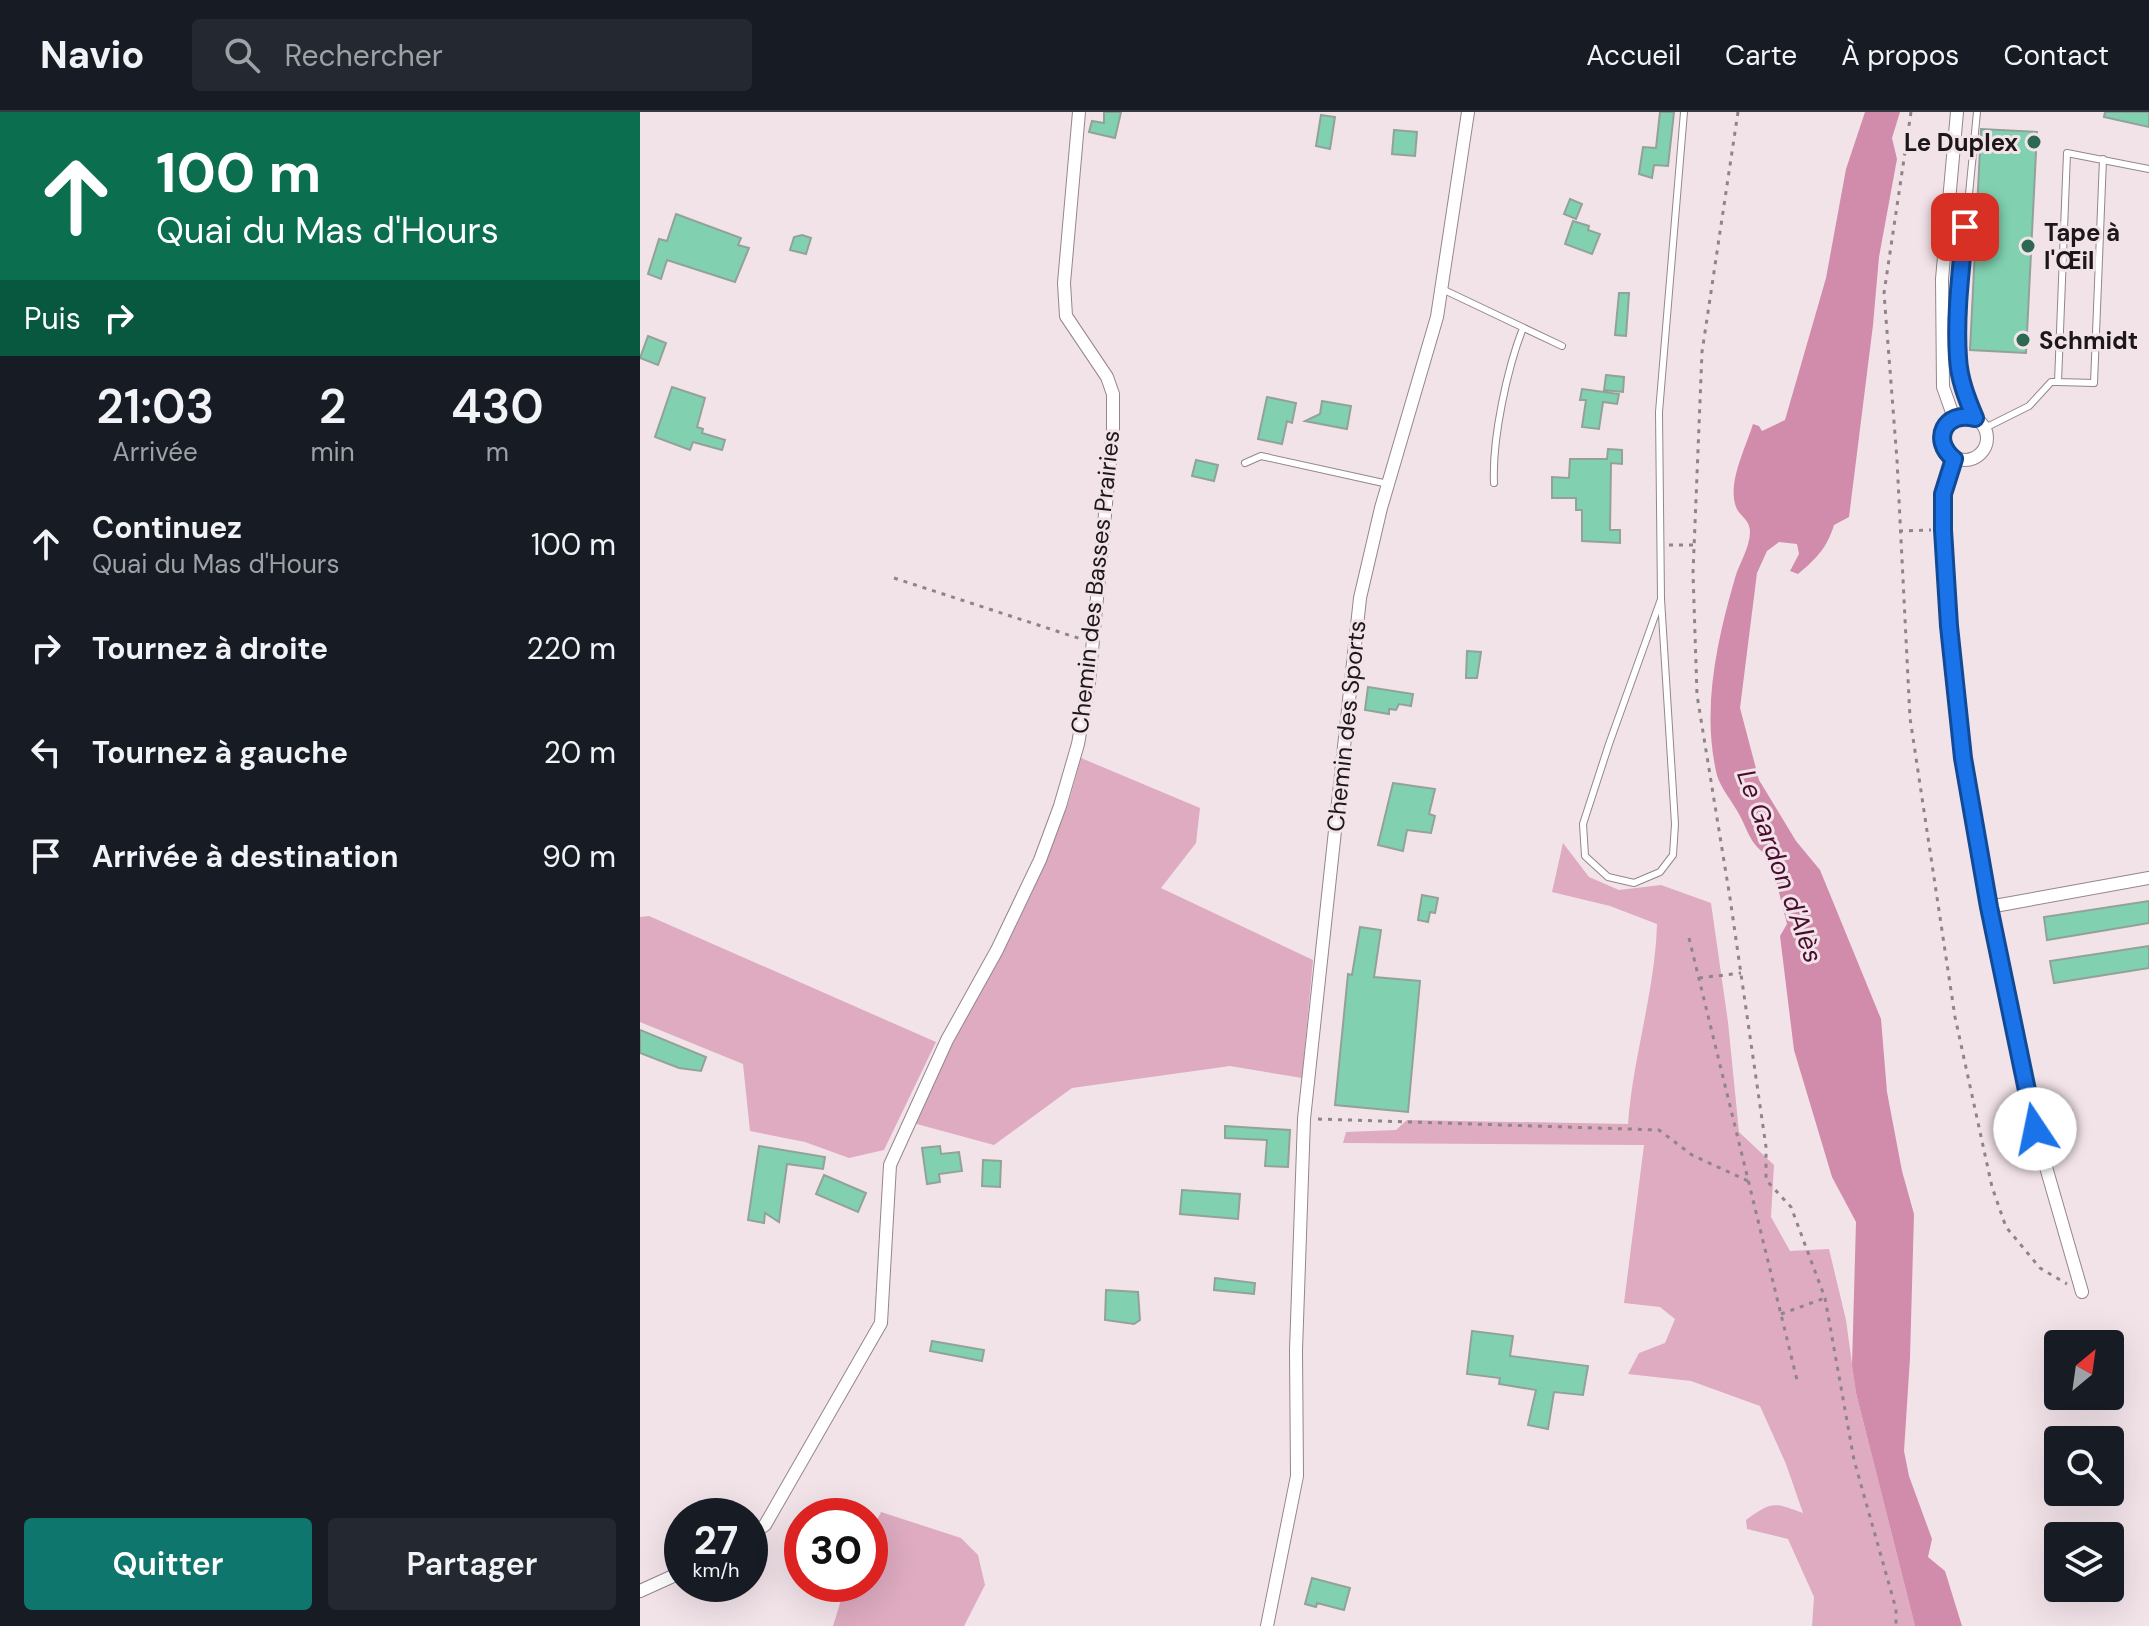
<!DOCTYPE html>
<html lang="fr">
<head>
<meta charset="utf-8">
<style>
	body { margin:0; font-family:"DM Sans",sans-serif; background:#242831; color:#f1f3f6; height:100vh; display:flex; flex-direction:column; font-size:30px; white-space:nowrap }
	* { box-sizing:border-box; margin:0 }
	p { font-size:26px; color:#9ea1a6 }
	.icon { flex:none; width:44px; height:44px; fill:none; stroke:currentColor; stroke-width:2; stroke-linecap:round; stroke-linejoin:round }
	.map { position:relative; flex:1; overflow:hidden }
	.details { display:flex; flex-direction:column; background:#171b24; width:640px }
	.details>* { flex:none }
	.top-card { background:#0b6e4f; color:#fff; overflow:hidden }
	.needle { width:52px; rotate:29deg }
	.fabs { position:absolute; left:1404px; top:1218px; display:grid; gap:16px }
	.fabs a { display:grid; place-items:center; width:80px; height:80px; border-radius:8px; background:#171b24; box-shadow:0 8px 32px #0002; font-size:40px }
	.speed { position:absolute; left:24px; top:1386px; display:flex; gap:16px; font-size:40px; font-weight:700; text-align:center }
	.speed>* { display:grid; place-content:center; width:104px; height:104px; border-radius:50%; background:#171b24; box-shadow:0 8px 32px #0002; line-height:1 }
	.speed small { font-size:20px; font-weight:400 }
	.speed .limit { border:12px solid #d22; background:#fff; color:#111 }
	.pin { position:absolute; display:grid; place-items:center; width:68px; height:68px; color:#fff; margin:-34px; border-radius:16px; box-shadow:0 4px 12px #0006 }
	.me { position:absolute; width:88px; margin:-44px; rotate:349deg; stroke-linejoin:round; filter:drop-shadow(0 0 6px #0008) }
	.turn { display:flex; align-items:center; gap:28px; height:168px; padding:0 24px; font-size:36px }
	.turn .icon { width:104px; height:104px; stroke-width:2.5 }
	.turn b { display:block; font-size:56px; line-height:68px }
	.then { display:flex; align-items:center; height:76px; padding:0 24px; background:#0003; gap:16px; font-size:30px }
	.eta { display:flex; justify-content:space-evenly; align-items:center; height:136px; text-align:center }
	.eta b { font-size:48px; font-weight:600; line-height:56px }
	.primary-button { display:flex; gap:16px; margin-top:auto; padding:16px 24px }
	.primary-button a { flex:1; height:92px; border-radius:8px; background:#0f766e; color:#fff; font-size:32px; font-weight:600; line-height:92px; text-align:center }
	.primary-button a+a { background:#242831; color:#f1f3f6 }
	ul { padding:0; list-style:none }
	li { display:flex; align-items:center; gap:24px; height:104px; padding:0 24px }
	li div { flex:1 }
	li b { display:block; font-size:30px }
	li em { font-style:normal }
	header { display:flex; align-items:center; gap:48px; box-sizing:border-box; height:112px; padding:0 40px; background:#171b24; border-bottom:2px solid #363941 }
	header strong { font-size:38px }
	nav { display:flex; gap:44px; margin-inline-start:auto; font-size:28px }
	.search { width:560px; height:72px; background:#242831; display:flex; align-items:center; gap:20px; box-sizing:border-box; padding:0 28px; border-radius:8px; color:#9ea1a6; font-size:30px }
	main { display:flex; flex:1; min-height:0 }
	.map>svg:first-child { display:block }
	.green { fill:#deabc0 }
	.water { fill:#d18cab }
	.building { fill:#81d1b0; stroke:#93a19b; stroke-width:2 }
	.lines { fill:none; stroke-linecap:round; stroke-linejoin:round }
	.service-casing { stroke:#94868c; stroke-width:8 }
	.minor-casing { stroke:#94868c; stroke-width:14 }
	.path { stroke:#8f8589; stroke-width:3; stroke-dasharray:4 6; stroke-linecap:butt }
	.service { stroke:#fff; stroke-width:6 }
	.minor { stroke:#fff; stroke-width:12 }
	.route-casing { stroke:#114b97; stroke-width:20 }
	.route { stroke:#1a73e8; stroke-width:14 }
	.poi-dot { fill:#2d6852; stroke:#f2e3e9; stroke-width:3 }
	.labels { text-anchor:middle; dominant-baseline:central; stroke-width:6; stroke-linejoin:round; paint-order:stroke }
	.poi-label { font-size:24px; font-weight:bold; fill:#1c1719; stroke:#f2e3e9; text-anchor:start }
	.street-label { font-size:24px; fill:#1c1719; stroke:#f2e3e9 }
	.water-label { font-size:26px; font-style:italic; fill:#4b0d2f; stroke:#f2e3e9 }
</style>
</head>
<body>
<header>
<strong>Navio</strong>
<div class="search"><svg class="icon" aria-label="search" viewBox="0 0 24 24"><circle cx="10" cy="10" r="6"/><path d="M15 15l6 6"/></svg>Rechercher</div>
<nav><a>Accueil</a><a>Carte</a><a>À propos</a><a>Contact</a></nav>
</header>
<main>
<section class="details">
<div class="top-card">
<div class="turn"><svg class="icon" aria-label="ahead" viewBox="0 0 24 24"><path d="M12 20V5M6 11l6-6 6 6"/></svg><div><b>100 m</b>Quai du Mas d'Hours</div></div>
<div class="then">Puis<svg class="icon" aria-label="right" viewBox="0 0 24 24"><path d="M7 20v-9h11M14 6l5 5-5 5"/></svg></div>
</div>
<div class="eta">
<div><b>21:03</b><p>Arrivée</p></div>
<div><b>2</b><p>min</p></div>
<div><b>430</b><p>m</p></div>
</div>
<ul>
<li><svg class="icon" aria-label="ahead" viewBox="0 0 24 24"><path d="M12 20V5M6 11l6-6 6 6"/></svg><div><b>Continuez</b><p>Quai du Mas d'Hours</p></div><em>100 m</em></li>
<li><svg class="icon" aria-label="right" viewBox="0 0 24 24"><path d="M7 20v-9h11M14 6l5 5-5 5"/></svg><div><b>Tournez à droite</b></div><em>220 m</em></li>
<li><svg class="icon" aria-label="left" viewBox="0 0 24 24"><path d="M17 20v-9H6M10 6l-5 5 5 5"/></svg><div><b>Tournez à gauche</b></div><em>20 m</em></li>
<li><svg class="icon" aria-label="arrive" viewBox="0 0 24 24"><path d="M6 21V4h12l-3 4 3 4H6"/></svg><div><b>Arrivée à destination</b></div><em>90 m</em></li>
</ul>
<div class="primary-button"><a>Quitter</a><a>Partager</a></div>
</section>
<div class="map">
<svg width="1509" height="1514" viewBox="0 0 1509 1514">
	<rect width="100%" height="100%" fill="#f2e3e9"/>
	<path class="green" d="M441,646L560,696L556,731L521,776L673,848L662,966L590,954L432,976L354,1033L273,1011C321,910 379,814 421,710C430,690 435,667 441,646Z
		M923,731L949,765L979,778L1021,773L1071,791L1088,910L1099,1020L1134,1053L1131,1105L1150,1139L1189,1137L1206,1208L1216,1281L1275,1514H1172L1174,1485L1148,1427L1107,1417L1106,1408C1133,1388 1134,1391 1163,1401L1146,1352L1120,1294L1051,1269L988,1262L999,1241L1025,1231L1035,1207L1020,1195L984,1191L1004,1033L703,1031L706,1020L756,1018L767,1008L988,1012C993,944 1015,880 1017,812L970,794L912,780Z
		M9,804L296,930L244,1038L209,1046L165,1030L110,1019L103,952L0,910V805Z
		M241,1400L321,1426L338,1443L345,1473L324,1514H193L206,1472H230V1422Z"/>
	<path class="water" d="M1225,0H1260L1252,26L1257,47L1239,145L1233,213L1209,405L1194,413C1187,436 1176,447 1158,462L1150,459L1159,442L1157,432L1139,430L1127,439L1117,461L1100,596L1119,668L1156,729L1180,758L1241,907L1247,980L1262,1059L1274,1102L1270,1246L1264,1339L1269,1364L1292,1427L1288,1445L1305,1459L1322,1514H1275L1216,1281L1212,1253L1216,1110L1192,1065L1154,938L1140,824L1147,812L1130,745C1108,732 1109,718 1096,697C1089,685 1078,672 1076,659C1062,596 1077,528 1095,466C1099,452 1110,435 1110,420C1110,407 1100,405 1096,395C1087,371 1106,335 1113,312L1119,314L1122,319L1145,308L1186,166L1206,57Z"/>
	<path class="building" d="M464,0H481L475,26L449,20L452,9L464,11Z
		M1020,0H1034L1028,54L1014,53L1012,66L999,62L1003,35L1016,36Z
		M1465,0H1509V15L1464,5Z
		M681,3L695,5L690,37L676,34Z
		M1341,17L1397,20L1386,241L1330,238Z
		M754,18L777,20L775,44L752,42Z
		M930,87L942,92L936,107L924,102Z
		M36,102L101,126L98,133L109,136L95,170L27,148L21,167L8,162L19,127L27,129Z
		M933,109L949,114L948,118L960,122L952,142L925,132Z
		M162,123L171,126L166,142L150,138L154,125Z
		M979,181H989L986,224L975,223Z
		M8,224L26,231L18,253L0,246Z
		M966,263L984,265L983,280L964,278Z
		M32,275L65,286L57,315L63,317L62,321L85,328L82,338L53,330L50,338L15,325Z
		M942,277L979,282L977,292L963,290L959,317L942,315L946,288H940Z
		M627,285L656,291L652,311L647,309L642,332L618,327Z
		M682,289L711,294L707,317L665,309L680,302Z
		M968,337L982,338V352L971,351L970,418H980V431L942,429V398H936V386H912V365L929,366L930,347H967Z
		M556,348L578,353L574,369L552,364Z
		M827,539L841,540L837,566H826Z
		M728,575L773,582L771,594L759,592L756,598L749,597V602L725,598Z
		M753,671L795,677L789,702L795,704L791,721L767,718L763,739L738,733Z
		M782,783L798,786L795,801L790,800L788,810L778,808Z
		M1509,789V811L1407,828L1404,805Z
		M720,815L741,818L734,865L780,869L768,1000L695,993L708,862L712,863Z
		M1509,834V856L1414,871L1410,849Z
		M0,918L66,945L61,959L39,956L0,941Z
		M585,1014L650,1018L648,1055L625,1054L627,1028L585,1026Z
		M119,1034L185,1045L183,1057L147,1052L139,1110L125,1101L124,1111L108,1108Z
		M300,1034L301,1042L319,1040L322,1059L299,1062L300,1070L287,1072L282,1036Z
		M343,1048L361,1049L360,1075L342,1074Z
		M184,1063L226,1081L218,1100L176,1082Z
		M542,1078L600,1082L598,1107L540,1102Z
		M575,1166L615,1171L614,1182L574,1178Z
		M466,1178L498,1180L500,1208L494,1212L465,1208Z
		M832,1219L873,1224L870,1244L948,1254L943,1283L914,1280L908,1317L888,1313L896,1278L859,1272L860,1266L827,1262Z
		M292,1229L344,1238L342,1249L290,1239Z
		M672,1466L710,1476L704,1498L677,1491L676,1495L665,1492Z"/>
	<g class="lines">
		<defs>
			<path id="service" d="M1463,47L1454,271L1418,270L1427,41L1509,57
				M802,177L922,234
				M1335,306L1324,280L1318,248L1320,174L1337,0
				M1345,316L1389,294L1411,270H1418
				M605,351L621,344L748,372
				M854,371C852,327 867,257 883,216
				M1021,487L969,632L943,712L945,744L968,765L994,771L1020,760L1033,743L1035,712L1021,487L1019,300L1044,0"/>
			<path id="minor" d="M1303 326a22 22 0 1 1 44 0a22 22 0 1 1-44 0Z
				M1314,306L1303,275L1302,167L1317,0
				M1314,347L1303,382V418L1309,514L1323,646L1349,795L1395,1017L1442,1180
				M1349,795L1509,766
				M110,1423L125,1413L241,1211L250,1053L307,928L357,838L400,748L420,694L438,632L449,570L473,318V282L467,265L426,204L424,171L439,0
				M0,1479L42,1460
				M627,1514L657,1364L656,1238L664,1007L720,486L741,396L797,205L828,0"/>
		</defs>
		<use href="#service" class="service-casing"/>
		<use href="#minor" class="minor-casing"/>
		<path class="path" d="M1098,0L1062,240L1053,461L1057,583L1090,786L1126,1035V1068L1151,1095L1185,1186L1214,1348L1256,1497V1514
			M1271,0L1244,181L1257,348L1270,606L1315,905L1352,1075L1366,1115L1400,1156L1427,1172
			M1259,419L1291,418
			M1029,433H1053
			M254,466L441,527
			M1049,826L1158,1272
			M1059,866L1101,861
			M678,1007L1019,1018L1052,1043L1108,1069
			M1141,1202L1185,1186"/>
		<use href="#service" class="service"/>
		<use href="#minor" class="minor"/>
	</g>
	<g class="lines">
		<defs>
			<path id="route" d="M1325,115C1321,158 1315,203 1318,246C1319,267 1327,287 1335,306C1305,298 1290,328 1314,347L1303,382V418L1309,514L1323,646L1349,795L1395,1017"/>
		</defs>
		<use href="#route" class="route-casing"/>
		<use href="#route" class="route"/>
	</g>
	<g class="poi-dot">
		<circle cx="1394" cy="30" r="8"/>
		<circle cx="1388" cy="134" r="8"/>
		<circle cx="1383" cy="228" r="8"/>
	</g>
	<g class="labels">
		<g class="poi-label">
			<text x="1378" y="30" text-anchor="end">Le Duplex</text>
			<text x="1404" y="120">Tape à<tspan x="1404" dy="28">l'Œil</tspan></text>
			<text x="1399" y="228">Schmidt</text>
		</g>
		<g class="street-label">
			<text transform="translate(455 470) rotate(-84)">Chemin des Basses Prairies</text>
			<text transform="translate(706 614) rotate(-84)">Chemin des Sports</text>
		</g>
		<g class="water-label">
			<text transform="translate(1140 754) rotate(70)">Le Gardon d'Alès</text>
		</g>
	</g>
</svg>
<div class="fabs">
<a><svg class="needle" viewBox="-14 -14 28 28"><path d="M0-13l5 13h-10z" fill="#e53935"/><path d="M0 13l5-13h-10z" fill="#9ea1a6"/></svg></a>
<a><svg class="icon" aria-label="search" viewBox="0 0 24 24"><circle cx="10" cy="10" r="6"/><path d="M15 15l6 6"/></svg></a>
<a><svg class="icon" aria-label="layers" viewBox="0 0 24 24"><path d="M12 4l9 5-9 5-9-5zM3 14l9 5 9-5"/></svg></a>
</div>
<div class="speed"><div>27<small>km/h</small></div><div class="limit">30</div></div>
<div class="pin" style="left:1325px;top:115px;background:#d93025"><svg class="icon" aria-label="arrive" viewBox="0 0 24 24"><path d="M6 21V4h12l-3 4 3 4H6"/></svg></div>
<svg class="me" style="left:1395px;top:1017px" viewBox="-20 -20 40 40"><circle r="19" fill="#fff"/><path d="M0-13L10 11 0 6-10 11z" fill="#1a73e8"/></svg>
</div>
</main>
</body>
</html>
